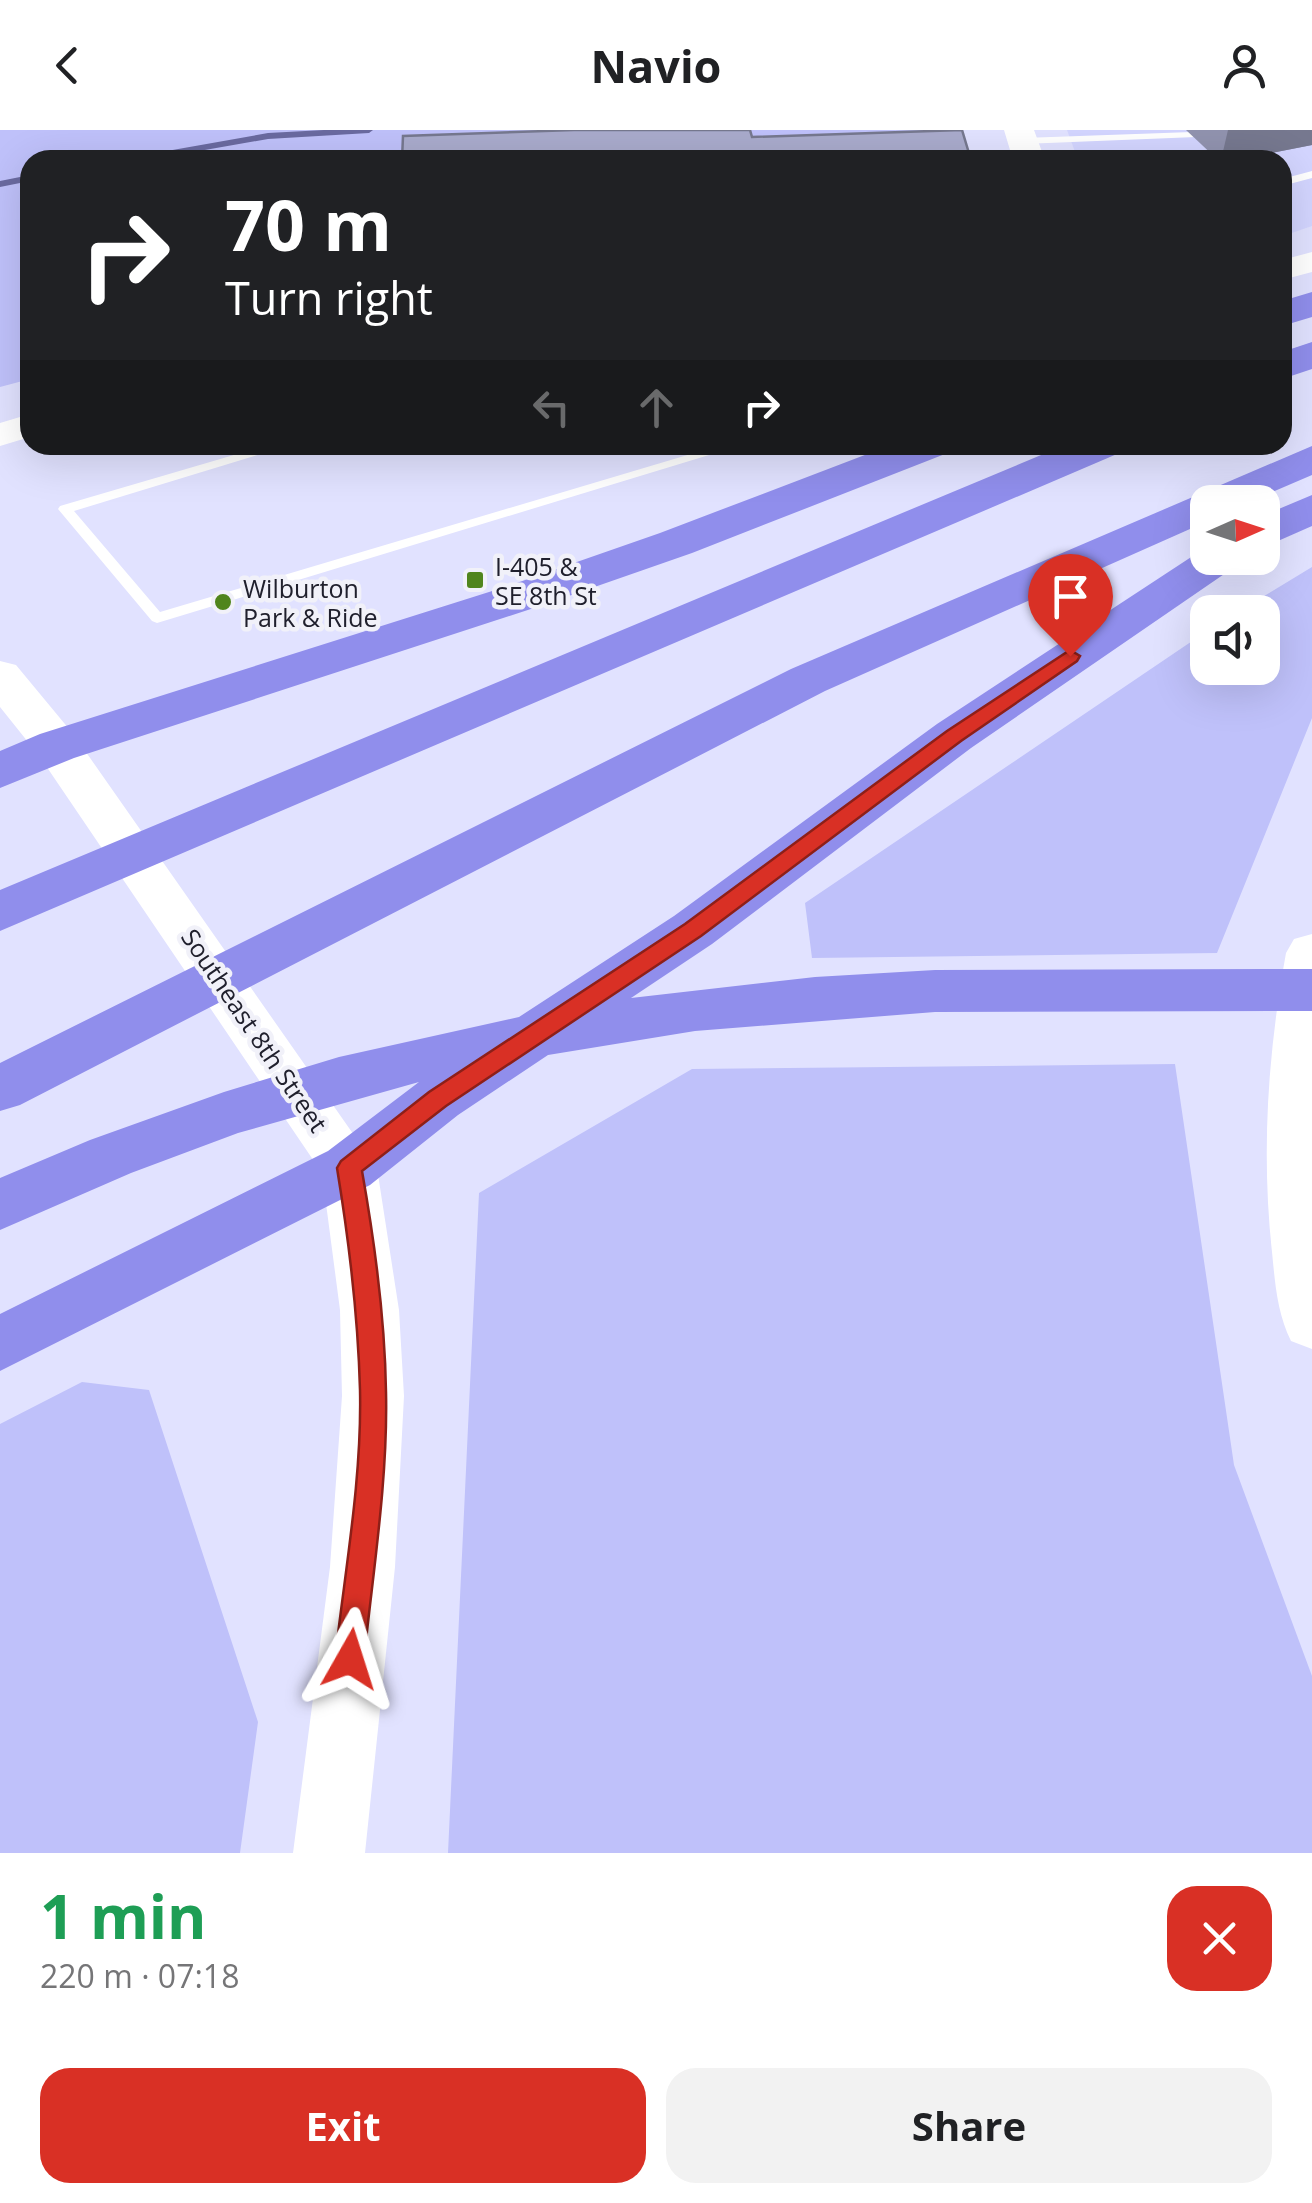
<!DOCTYPE html>
<html lang="en">
<head>
<meta charset="utf-8">
<style>
	body { margin:0; font-family:"Open Sans",sans-serif; background:#f2f2f2; color:#202124; height:100vh; display:flex; flex-direction:column; font-size:38px; white-space:nowrap }
	* { box-sizing:border-box; margin:0 }
	p { font-size:32px; color:#757577 }
	.icon { flex:none; width:55px; height:55px; fill:none; stroke:currentColor; stroke-width:2; stroke-linecap:round; stroke-linejoin:round }
	.map { position:relative; height:1723px; overflow:hidden }
	.sheet { display:flex; flex-direction:column; background:#fff; flex:1 }
	.sheet>* { flex:none }
	.banner { position:absolute; left:20px; top:20px; width:1272px; height:305px; border-radius:30px; box-shadow:0 10px 40px #0002; background:#202124; color:#fff; overflow:hidden }
	.needle { width:65px; rotate:87deg }
	.tools { position:absolute; left:1190px; top:355px; display:grid; gap:20px }
	.tools a { display:grid; place-items:center; width:90px; height:90px; border-radius:20px; background:#fff; box-shadow:0 10px 40px #0002; font-size:50px }
	.pin { position:absolute; display:grid; place-items:center; width:85px; height:85px; color:#fff; margin:-102px -42px; border-radius:50% 50% 50% 0; rotate:-45deg; box-shadow:0 0 10px #0007 }
	.pin .icon { rotate:45deg }
	.me { position:absolute; width:110px; margin:-55px; rotate:6deg; stroke-linejoin:round; filter:drop-shadow(0 0 8px #0008) }
	.turn { display:flex; align-items:center; gap:35px; height:210px; padding:0 40px; font-size:45px }
	.turn .icon { width:130px; height:130px; stroke-width:2.5 }
	.turn b { display:block; font-size:70px; line-height:85px }
	.lanes { display:flex; align-items:center; height:95px; padding:0 40px; background:#0003; justify-content:center; gap:50px; direction:ltr }
	.lanes .off { opacity:.35 }
	.round { display:grid; place-items:center; flex:none; width:105px; height:105px; border-radius:30px; background:#f2f2f2 }
	.head { display:flex; align-items:center; justify-content:space-between; height:170px; padding:0 40px }
	h1 { font-size:60px; font-weight:700; line-height:75px; color:#1e9e55 }
	.cta { display:flex; gap:20px; margin-top:auto; padding:20px 40px }
	.cta a { flex:1; height:115px; border-radius:30px; background:#d93025; color:#fff; font-size:40px; font-weight:700; line-height:115px; text-align:center }
	.cta a+a { background:#f2f2f2; color:#202124 }
	header { display:flex; justify-content:space-between; align-items:center; height:130px; padding:0 40px; background:#fff; font-size:45px; font-weight:700 }
	.map>svg:first-child { display:block }
	.built { fill:#d3d5ff }
	.green { fill:#bfc1fa }
	.lines { fill:none; stroke-linecap:round; stroke-linejoin:round }
	.stream { fill:#6a6aa0; fill-rule:evenodd }
	.service { fill:#fff; fill-rule:evenodd }
	.tertiary { fill:#fff; fill-rule:evenodd }
	.secondary { fill:#fff; fill-rule:evenodd }
	.motorway { fill:#908eec; fill-rule:evenodd }
	.wall { fill:#9193af }
	.shaded-wall { fill:#76788f }
	.building { fill:#a9abcc; stroke:#76788f; stroke-width:2.5 }
	.route { fill:#d93025; stroke:#8d1f18; stroke-width:2.5 }
	.poi-dot { fill:#50851c; stroke:#f1f1f9; stroke-width:4 }
	.labels { text-anchor:middle; dominant-baseline:central; stroke-width:9; stroke-linejoin:round; paint-order:stroke }
	.poi-label { font-size:25px; fill:#20202d; stroke:#f1f1f9; text-anchor:start }
	.street-label { font-size:25px; fill:#20202d; stroke:#f1f1f9 }
</style>
</head>
<body>
<header><svg class="icon" aria-label="back" viewBox="0 0 24 24"><path d="M15 5l-7 7 7 7"/></svg>Navio<svg class="icon" aria-label="person" viewBox="0 0 24 24"><circle cx="12" cy="8" r="4"/><path d="M4 21q1-7 8-7t8 7"/></svg></header>
<div class="map">
<svg width="1312" height="1723" viewBox="0 0 1312 1723">
	<rect width="100%" height="100%" fill="#e1e2ff"/>
	<path class="built" d="M1067,0H1312V96L1283,106L1282,30H1078Z"/>
	<path class="green" d="M0,0H962L971,30H30V249L0,257Z
		M1312,437V588L1217,823L812,828L805,773L1207,501L1208,538H1262V482H1238Z
		M1175,934L1234,1335L1312,1546V1723H448L479,1063L692,939Z
		M82,1252L149,1260L258,1592L240,1723H0V1294Z"/>
	<g class="lines">
		<path class="stream" d="M324,0H373L369,3L268,9L148,30H128L133,27L268,3Z
			M30,45V51L0,57V51Z"/>
		<path class="service" d="M1192,2L1198,5L1196,7L1023,14L1017,11L1023,8Z
			M1312,41V48L1282,56V49Z
			M268,315H290L74,381L160,482L721,315H742L157,493L152,491L58,379L60,376Z"/>
		<path class="tertiary" d="M1004,0H1034L1045,30H1013Z
			M1312,122V142L1282,150V130Z
			M30,284V307L0,316V293Z"/>
		<path class="secondary" d="M0,531L16,535L74,605L377,1038L399,1180L404,1266L395,1437L365,1723H293L330,1437L342,1266L340,1180L322,1043L40,627L0,577Z
			M1312,804V1219L1291,1211C1277,1183 1275,1152 1272,1122C1261,1021 1268,922 1286,823L1294,809Z"/>
		<path class="motorway" d="M1312,162V187L1282,196V171Z
			M1312,212V239L1282,249V222Z
			M891,315H951L945,324L692,423L540,476L74,628L0,658V621L40,604L508,456L660,403Z
			M1065,315H1123L1117,324L0,801V760Z
			M1312,316V345L1249,372H1208V391L825,561L20,975L0,981V933L791,539Z
			M1312,365V396L1262,418V386Z
			M1208,416V428H1240L1233,438L971,618L712,814L631,868L815,847L935,840L1312,839V881L935,882L695,901L548,925L458,985L370,1055L0,1241V1184L328,1021L419,952L238,1003L131,1043L0,1100V1048L90,1010L224,962L339,927L519,887L674,786L937,594Z"/>
	</g>
	<path class="wall" d="M1186,0H1312V15L1235,30H1218Z"/>
	<path class="shaded-wall" d="M1228,0H1312V15L1235,30H1221Z"/>
	<path class="building" d="M574,0H750L752,7L962,0L971,30H402L403,6Z"/>
	<path class="route" d="M1070,520L1080,526L1077,531L961,611L701,806L446,976L362,1041C375,1114 385,1188 386,1262C388,1350 373,1441 364,1529L360,1539L350,1543L339,1539L335,1529C345,1440 362,1349 360,1260C358,1185 349,1111 337,1038L341,1031L429,962L685,794L947,601Z"/>
	<g class="poi-dot">
		<rect x="465" y="440" width="20" height="20" rx="5"/>
		<circle cx="223" cy="472" r="10"/>
	</g>
	<g class="labels">
		<g class="poi-label">
			<text x="495" y="436">I-405 &amp;<tspan x="495" dy="29">SE 8th St</tspan></text>
			<text x="243" y="458">Wilburton<tspan x="243" dy="29">Park &amp; Ride</tspan></text>
		</g>
		<g class="street-label">
			<text transform="translate(255 900) rotate(56)">Southeast 8th Street</text>
		</g>
	</g>
</svg>
<div class="tools">
<a><svg class="needle" viewBox="-14 -14 28 28"><path d="M0-13l5 13h-10z" fill="#e53935"/><path d="M0 13l5-13h-10z" fill="#757577"/></svg></a>
<a><svg class="icon" aria-label="sound" viewBox="0 0 24 24"><path d="M4 9h4l5-4v14l-5-4H4zM17 9q2 3 0 6"/></svg></a>
</div>
<div class="pin" style="left:1070px;top:526px;background:#d93025"><svg class="icon" aria-label="arrive" viewBox="0 0 24 24"><path d="M6 21V4h12l-3 4 3 4H6"/></svg></div>
<svg class="me" style="left:350px;top:1529px" viewBox="-20 -20 40 40"><path d="M0-17L14 15 0 8-14 15z" fill="#d93025" stroke="#fff" stroke-width="4"/></svg>
<div class="banner">
<div class="turn"><svg class="icon" aria-label="right" viewBox="0 0 24 24"><path d="M7 20v-9h11M14 6l5 5-5 5"/></svg><div><b>70 m</b>Turn right</div></div>
<div class="lanes"><svg class="icon off" aria-label="left" viewBox="0 0 24 24"><path d="M17 20v-9H6M10 6l-5 5 5 5"/></svg><svg class="icon off" aria-label="ahead" viewBox="0 0 24 24"><path d="M12 20V5M6 11l6-6 6 6"/></svg><svg class="icon" aria-label="right" viewBox="0 0 24 24"><path d="M7 20v-9h11M14 6l5 5-5 5"/></svg></div>
</div>
</div>
<section class="sheet">
<div class="head"><div><h1>1 min</h1><p>220 m · 07:18</p></div><a class="round" style="background:#d93025;color:#fff"><svg class="icon" aria-label="close" viewBox="0 0 24 24"><path d="M6 6l12 12M18 6L6 18"/></svg></a></div>
<div class="cta"><a>Exit</a><a>Share</a></div>
</section>
</body>
</html>
